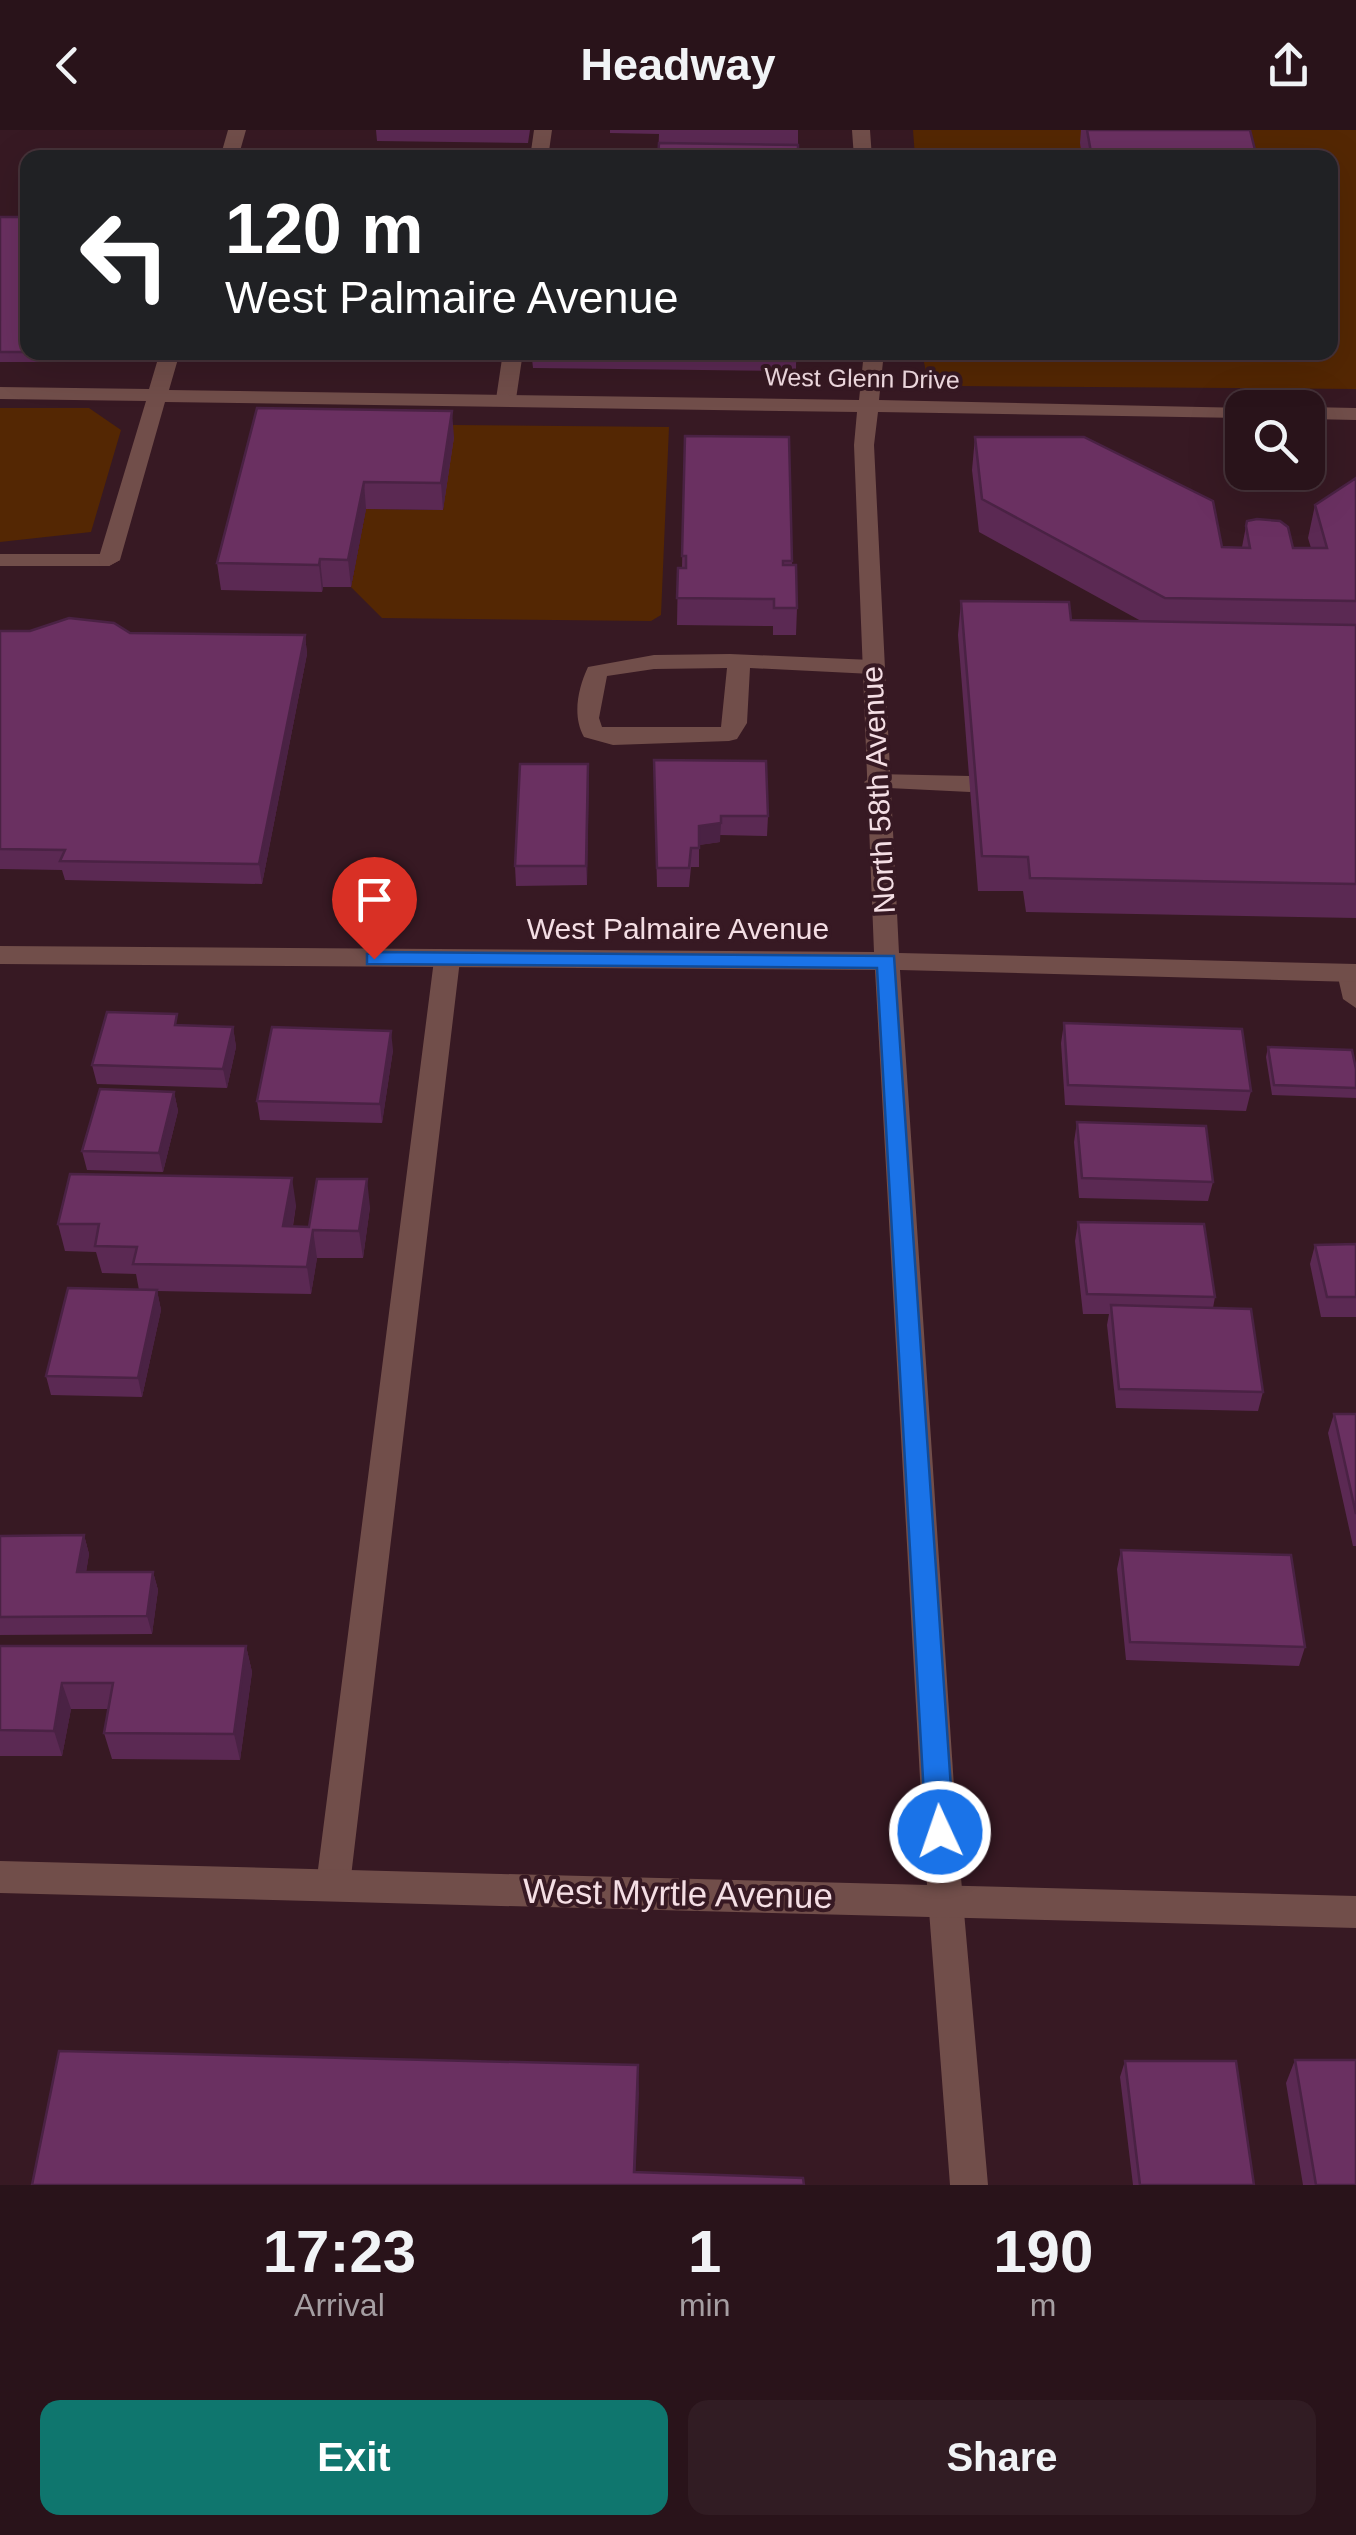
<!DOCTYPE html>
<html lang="en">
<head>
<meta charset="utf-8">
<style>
	body { margin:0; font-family:Helvetica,sans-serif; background:#311c23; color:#f1f3f6; height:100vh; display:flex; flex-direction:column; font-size:38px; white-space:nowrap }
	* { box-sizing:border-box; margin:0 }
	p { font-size:32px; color:#a59ea2 }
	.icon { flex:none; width:55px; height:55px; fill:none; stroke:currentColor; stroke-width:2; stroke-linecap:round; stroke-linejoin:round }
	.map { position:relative; height:2055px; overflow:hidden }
	.side { display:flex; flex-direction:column; background:#29131a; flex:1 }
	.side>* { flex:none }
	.hud { position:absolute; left:20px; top:20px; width:1318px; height:210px; border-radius:20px; box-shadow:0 10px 40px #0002,0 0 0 2px #453239; background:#202124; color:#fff; overflow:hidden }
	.controls { position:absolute; left:1225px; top:260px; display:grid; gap:20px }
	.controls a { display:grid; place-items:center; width:100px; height:100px; border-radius:20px; background:#29131a; box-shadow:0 10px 40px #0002,0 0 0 2px #453239; font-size:50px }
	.pin { position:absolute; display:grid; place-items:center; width:85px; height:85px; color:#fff; margin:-102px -42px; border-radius:50% 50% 50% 0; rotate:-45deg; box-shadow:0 0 10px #0007 }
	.pin .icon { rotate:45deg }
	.me { position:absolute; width:110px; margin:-55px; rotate:357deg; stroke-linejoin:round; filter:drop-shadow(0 0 8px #0008) }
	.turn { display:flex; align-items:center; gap:35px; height:210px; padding:0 40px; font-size:45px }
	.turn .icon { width:130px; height:130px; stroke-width:2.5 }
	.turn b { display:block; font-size:70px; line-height:85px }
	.eta { display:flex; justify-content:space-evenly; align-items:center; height:170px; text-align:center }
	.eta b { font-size:60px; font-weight:800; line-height:70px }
	.action { display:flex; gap:20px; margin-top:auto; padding:20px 40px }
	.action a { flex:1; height:115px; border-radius:20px; background:#0f766e; color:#fff; font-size:40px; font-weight:800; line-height:115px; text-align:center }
	.action a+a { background:#311c23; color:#f1f3f6 }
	header { display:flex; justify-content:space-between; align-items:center; height:130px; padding:0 40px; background:#29131a; font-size:45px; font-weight:800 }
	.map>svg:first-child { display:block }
	.green { fill:#542703 }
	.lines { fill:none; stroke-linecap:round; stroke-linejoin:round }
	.service { fill:#714e4a; fill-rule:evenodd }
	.pedestrian { fill:#714e4a; fill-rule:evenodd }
	.minor { fill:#714e4a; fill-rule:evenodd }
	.tertiary { fill:#714e4a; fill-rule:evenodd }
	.wall { fill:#5b2953 }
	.shaded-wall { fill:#4a2244 }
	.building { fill:#6a3061; stroke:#4a2244; stroke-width:2.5 }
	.route { fill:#1a73e8; stroke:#114b97; stroke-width:2.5 }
	.labels { text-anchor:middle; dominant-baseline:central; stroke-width:8; stroke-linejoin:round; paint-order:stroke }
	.far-street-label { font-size:25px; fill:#f4dee4; stroke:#371923 }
	.street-label { font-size:30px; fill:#f4dee4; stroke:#371923 }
	.near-street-label { font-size:35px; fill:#f4dee4; stroke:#371923 }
</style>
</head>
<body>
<header><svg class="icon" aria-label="back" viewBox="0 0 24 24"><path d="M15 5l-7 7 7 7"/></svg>Headway<svg class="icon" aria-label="share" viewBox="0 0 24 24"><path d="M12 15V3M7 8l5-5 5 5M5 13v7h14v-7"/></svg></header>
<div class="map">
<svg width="1356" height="2055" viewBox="0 0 1356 2055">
	<rect width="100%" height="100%" fill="#371923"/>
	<path class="green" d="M913,0H1356V259L958,256L926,242L922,223L1330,222V28L1244,27L1081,13L1082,27H915Z
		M0,278H89L121,300L91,402L0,412Z
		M453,295L669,297L661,485L651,491L382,488L351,457L366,379L443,380Z"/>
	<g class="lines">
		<path class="service" d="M0,424H109L120,430L109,436H0Z
			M730,524L872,530L883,537L872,544L750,538L747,593L737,609L729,611L613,615L584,607C572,586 578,558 588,537L654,525ZM727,538L721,597H602L599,588L607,546L654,539Z
			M876,644L970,646L982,654L970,662L868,657L864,652Z
			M447,821L460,830L350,1755L345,1766L333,1771L321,1766L316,1755L434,830Z
			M1350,834L1356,836V878L1343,869L1337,843Z"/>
		<path class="pedestrian" d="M534,0H552L548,28H530Z
			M503,222H523L516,269L506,275L496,269Z"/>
		<path class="minor" d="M228,0H246L238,28H220Z
			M852,0H870L872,28H854Z
			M160,222H180L169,260L859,270L864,222H884L879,270L1248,278H1242V288L878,282L874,315L899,823L1356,834V852L900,840L957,1702L988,2055H950L923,1702L875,840L0,834V816L874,822L854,315L857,282L165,272L120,430L109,436L101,435L98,430L146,271L0,269V257L149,259Z
			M1308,277L1356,278V290L1308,289Z"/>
		<path class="tertiary" d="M0,1731L1356,1766V1798L0,1763Z"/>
	</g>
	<path class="wall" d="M376,0H530L528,13L377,11Z
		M610,0H798V28H658L659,4L610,3Z
		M1081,0H1250L1257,28H1082L1080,13Z
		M0,87L110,222L107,232H0Z
		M532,229L796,231V241L533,238Z
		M257,278L454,307L443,380L366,379L351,457H323L322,462L221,460L217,433Z
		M685,306L789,307L792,435L797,478L796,505H773V496L677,495L678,438H682Z
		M975,307L1222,417H1242L1246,396L1293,418H1311L1308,408L1315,375L1356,348V788L1026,782L1023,761H978L958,505L961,471L1071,490L1141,491L979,402L972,340Z
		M0,501L305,505L307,524L262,754L65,750L62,740L0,739Z
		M654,630L768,686L767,706L720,705V712L699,715V737H691L689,757H657Z
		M588,634L587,755L516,756L515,736Z
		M1064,893L1251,961L1246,981L1065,975L1061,913Z
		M233,897L236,917L227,958L97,954L92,935Z
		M1268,917L1356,939V968L1272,965L1266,927Z
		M393,920L382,993L260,990L257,971Z
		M174,962L178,981L163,1042L87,1040L82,1021Z
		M1077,992L1213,1052L1208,1071L1079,1068L1074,1012Z
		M296,1075L293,1096L309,1097L370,1077L363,1128H317L311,1164L157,1161L161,1180L142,1267L51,1265L46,1246L139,1160L136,1144L102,1143L96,1122L65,1121L58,1094Z
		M1078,1092L1215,1167L1213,1178L1263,1262L1258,1281L1116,1278L1107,1195L1109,1184H1083L1075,1111Z
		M1356,1114V1187H1321L1310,1134L1315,1115Z
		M1334,1284H1356V1416H1353L1328,1303Z
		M84,1405L89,1424L86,1442H153L158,1460L152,1504L0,1505V1406Z
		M1121,1420L1305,1517L1299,1536L1126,1530L1117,1439Z
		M0,1516H246L252,1542L240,1630L112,1629L104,1603L108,1579H71L62,1626H0Z
		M1295,1930L1356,2055H1303L1286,1953Z
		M1125,1931L1254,2055H1133L1120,1947Z"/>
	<path class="shaded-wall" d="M452,281L454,307L443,380L441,353Z
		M364,352L366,379L351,457L348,430Z
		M320,429L323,457L322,462L319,435Z
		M305,505L307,524L262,754L259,734Z
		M588,634L589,654L587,755L586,736Z
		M721,693L720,712L699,715V696Z
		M233,897L236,917L227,958L223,939Z
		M391,901L393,920L382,993L380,974Z
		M174,962L178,981L163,1042L159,1023Z
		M292,1048L296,1075L288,1123L283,1096Z
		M367,1049L370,1077L363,1128L359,1101Z
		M313,1100L317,1128L311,1164L307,1137Z
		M157,1160L161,1180L142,1267L138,1248Z
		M84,1405L89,1424L83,1461L77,1442Z
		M153,1442L158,1460L152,1504L147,1486Z
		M246,1516L252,1542L240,1630L234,1604Z
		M62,1553L71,1579L62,1626L54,1601Z
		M638,1935L639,1964L635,2055L634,2042Z"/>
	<path class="building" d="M1087,0H1250L1257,28H1092Z
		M659,13L798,15V28H658Z
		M0,87H28V222H0Z
		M533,222H796V231L532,229Z
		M257,278L452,281L441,353L364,352L348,430L320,429L319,435L217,433Z
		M685,306L789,307L792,431H783V435H796L797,478H774V469L677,468L678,438H686V426H682Z
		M975,307H1084L1213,371L1222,417L1250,418L1246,396L1247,391L1257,389L1280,391L1288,397L1293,418H1327L1315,375L1356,348V471L1165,468L982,369Z
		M961,471L1069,472L1071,490L1356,495V754L1030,748L1028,727L982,726Z
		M69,488L114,493L130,503L305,505L259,734L60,731L65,720L0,719V501H30Z
		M654,630L766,631L768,686H721V693L699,696V718H691L689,738H657Z
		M520,634H588L586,736H515Z
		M107,882L177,884L175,895L233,897L223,939L92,935Z
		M1064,893L1242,899L1251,961L1068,955Z
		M272,897L391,901L380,974L257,971Z
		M1268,917L1352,920L1356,939V958L1274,955Z
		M100,959L174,962L159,1023L82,1021Z
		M1077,992L1206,996L1213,1052L1082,1048Z
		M70,1044L292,1048L283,1096L309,1097L317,1049H367L359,1101L313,1100L307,1137L133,1134L137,1117L95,1116L99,1094H58Z
		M1078,1092L1204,1094L1215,1167L1087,1164Z
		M1356,1114V1167H1327L1315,1115Z
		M68,1158L157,1160L138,1248L46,1246Z
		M1111,1175L1251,1179L1263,1262L1119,1259Z
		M1334,1284H1356V1384Z
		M84,1405L77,1442H153L147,1486L0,1487V1406Z
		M1121,1420L1291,1425L1305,1517L1130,1512Z
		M0,1516H246L234,1604L104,1603L113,1553H62L54,1601L0,1600Z
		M59,1921L638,1935L634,2042L803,2048L804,2055H32Z
		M1295,1930H1356V2055H1316Z
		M1125,1931H1236L1254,2055H1140Z"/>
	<path class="route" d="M374,822L894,826L954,1702L950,1711L940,1715L930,1711L926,1702L877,838L367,834V824Z"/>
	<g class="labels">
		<g class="far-street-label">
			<text transform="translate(862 248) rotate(1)">West Glenn Drive</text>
		</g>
		<g class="street-label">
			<text transform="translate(878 660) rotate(-93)">North 58th Avenue</text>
			<text x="678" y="798">West Palmaire Avenue</text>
		</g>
		<g class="near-street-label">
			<text transform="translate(678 1763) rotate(1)">West Myrtle Avenue</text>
		</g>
	</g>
</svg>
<div class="controls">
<a><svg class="icon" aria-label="search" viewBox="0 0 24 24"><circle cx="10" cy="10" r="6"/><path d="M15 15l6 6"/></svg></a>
</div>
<div class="pin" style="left:374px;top:829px;background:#d93025"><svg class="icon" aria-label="arrive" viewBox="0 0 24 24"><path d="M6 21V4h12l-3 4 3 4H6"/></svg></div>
<svg class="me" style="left:940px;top:1702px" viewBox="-20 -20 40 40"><circle r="17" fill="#1a73e8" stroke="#fff" stroke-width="3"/><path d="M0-11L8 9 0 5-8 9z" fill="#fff"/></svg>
<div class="hud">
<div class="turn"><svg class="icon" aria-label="left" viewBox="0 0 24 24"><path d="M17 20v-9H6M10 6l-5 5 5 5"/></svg><div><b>120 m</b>West Palmaire Avenue</div></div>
</div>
</div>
<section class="side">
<div class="eta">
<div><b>17:23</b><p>Arrival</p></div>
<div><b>1</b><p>min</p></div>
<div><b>190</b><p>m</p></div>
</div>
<div class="action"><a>Exit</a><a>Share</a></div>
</section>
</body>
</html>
